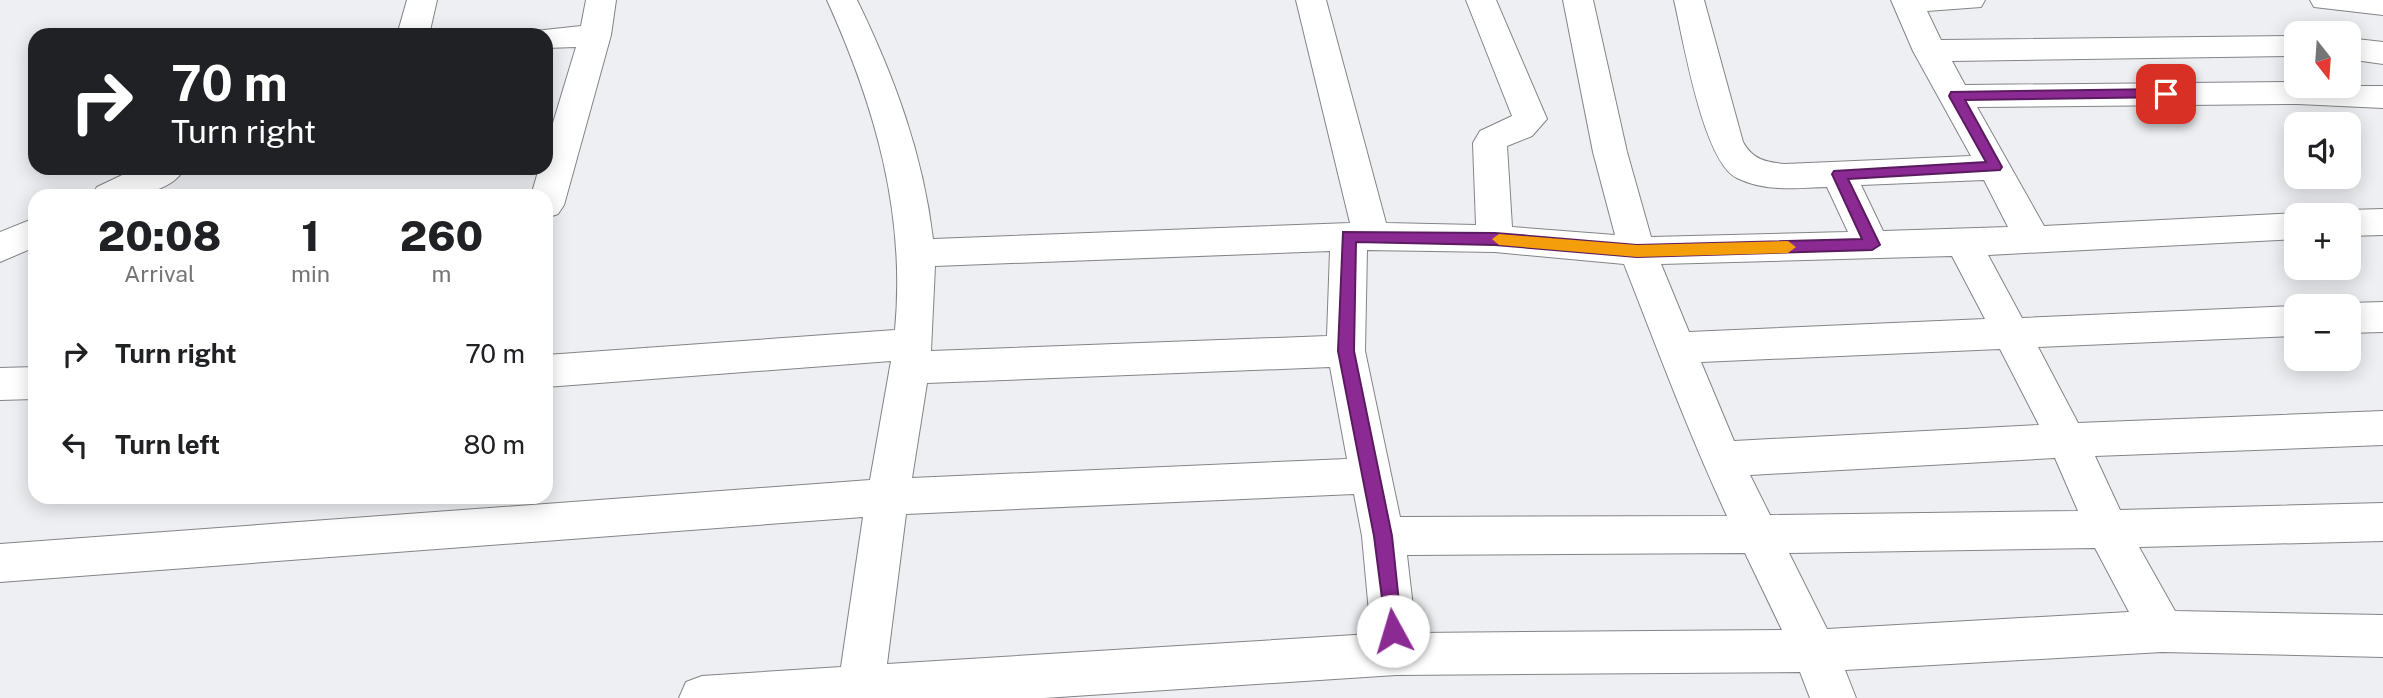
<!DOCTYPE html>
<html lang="en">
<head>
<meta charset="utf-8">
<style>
	body { margin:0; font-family:"Public Sans",sans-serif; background:#f2f2f2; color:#202124; height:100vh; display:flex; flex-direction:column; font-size:26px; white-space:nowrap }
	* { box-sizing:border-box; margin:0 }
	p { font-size:23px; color:#757577 }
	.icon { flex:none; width:38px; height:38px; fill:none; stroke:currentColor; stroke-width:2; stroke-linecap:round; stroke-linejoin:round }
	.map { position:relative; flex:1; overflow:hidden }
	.details { position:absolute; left:28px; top:189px; width:525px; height:315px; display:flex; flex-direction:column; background:#fff; border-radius:21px; box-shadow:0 4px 18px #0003 }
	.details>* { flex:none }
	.guide { position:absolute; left:28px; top:28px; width:525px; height:147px; border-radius:21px; box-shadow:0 4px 18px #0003; background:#202124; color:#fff; overflow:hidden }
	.needle { width:46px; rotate:163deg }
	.buttons { position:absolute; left:2284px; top:21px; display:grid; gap:14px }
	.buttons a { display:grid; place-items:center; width:77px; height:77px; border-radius:14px; background:#fff; box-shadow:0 4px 18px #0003; font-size:35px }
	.pin { position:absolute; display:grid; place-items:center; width:60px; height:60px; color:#fff; margin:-30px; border-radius:14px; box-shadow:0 4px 10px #0006 }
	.me { position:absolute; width:77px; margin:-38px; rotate:354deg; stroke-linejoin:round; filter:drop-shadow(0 0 5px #0008) }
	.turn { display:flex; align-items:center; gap:24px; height:147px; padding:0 28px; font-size:32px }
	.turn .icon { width:91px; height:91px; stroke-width:2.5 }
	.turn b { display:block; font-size:49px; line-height:60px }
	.eta { display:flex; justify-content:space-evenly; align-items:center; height:119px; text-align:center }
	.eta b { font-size:42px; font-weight:800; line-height:49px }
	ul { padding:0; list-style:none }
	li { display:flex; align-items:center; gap:21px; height:91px; padding:0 28px }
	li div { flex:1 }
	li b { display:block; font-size:26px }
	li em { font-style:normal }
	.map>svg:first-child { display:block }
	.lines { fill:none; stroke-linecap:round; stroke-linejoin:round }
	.minor-casing { stroke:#838487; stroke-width:2 }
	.minor { fill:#fff; fill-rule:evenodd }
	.route { fill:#8c2a93; stroke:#5b1b60; stroke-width:2 }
	.slow { fill:#f59e0b }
</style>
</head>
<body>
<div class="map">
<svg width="2383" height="698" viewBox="0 0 2383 698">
	<rect width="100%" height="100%" fill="#eeeff2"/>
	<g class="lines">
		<defs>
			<path id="minor" d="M407,0H437L429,35H397Z
				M586,0H616L611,35L564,205L558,214L546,218V196H531L539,168H546V146L576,47L546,48V35H532L535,31L581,26Z
				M827,0H857C894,76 923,154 933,239L1350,223L1296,0H1326L1386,223L1476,225L1473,143L1480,131L1512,116L1466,0H1496L1547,119L1532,136L1507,146L1512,227L1615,235L1593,152L1563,0H1593L1627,152L1651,237L1848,232L1827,187C1797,188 1765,192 1737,178C1703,162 1683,38 1674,0H1704L1743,142C1753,160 1766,162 1785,164L1971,156L1913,51L1891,0H1985L1981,7L1927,11L1941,40L2296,36V56L1952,61L1965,85L2296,82V86H2383V108L2298,104L1977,107L2044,226L2296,213L2304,215H2296V239L1988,255L2022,318L2296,306V336L2038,347L2078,423L2383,411V445L2095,456L2120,510L2383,503V541L2139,547L2175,611L2383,615V657L2162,652L1845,670L1856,698H1810L1800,672L1396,675L1044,698H679L686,682L702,676L841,667L863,517L0,582V544L870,480L891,361L546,387V355L895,330C906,213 875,106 827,0ZM1984,180L2008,227L1883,231L1861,185ZM1367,250L1495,252L1624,264C1657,348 1688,432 1727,516L1400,517L1365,351ZM1330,251L1327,336L931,351L935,266ZM1952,256L1985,319L1689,332L1661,264ZM2000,349L2039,425L1734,441L1701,362ZM1330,367L1347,459L912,478L927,383ZM2055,458L2078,511L1770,515L1750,475ZM1354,494L1362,536L1371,634L887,664L906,514ZM2095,548L2129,612L1827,629L1789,553ZM1745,553L1782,630L1416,633L1407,555Z
				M2310,0H2383V15L2314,7Z
				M2348,38L2383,42V64L2348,59Z
				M137,168H185C168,198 121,196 91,196L97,187Z
				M2383,209V235L2348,236V215H2334L2348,210Z
				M35,218V247L0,262V232Z
				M2383,302V332L2348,333V306H2339L2348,303Z
				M35,367V399L0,400V368Z"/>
		</defs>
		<use href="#minor" class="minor-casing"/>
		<use href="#minor" class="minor"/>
	</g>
	<path class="route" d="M2166,89L2171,91V97L1965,100L2002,167L2000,170L1848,179L1880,245L1872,250L1637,257L1495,245L1356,242L1354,351L1392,536L1402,631L1400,637L1393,639L1387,637L1374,536L1338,351L1343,232L1495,233L1637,245L1862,239L1832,174L1834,171L1986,162L1949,96L1951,92Z"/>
	<path class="slow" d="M1499,234L1637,245L1788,241L1796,247L1788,253L1637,257L1499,245L1492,239Z"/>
</svg>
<div class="buttons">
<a><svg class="needle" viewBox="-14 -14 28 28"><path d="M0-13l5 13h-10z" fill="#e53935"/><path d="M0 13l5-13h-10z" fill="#757577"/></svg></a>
<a><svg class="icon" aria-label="sound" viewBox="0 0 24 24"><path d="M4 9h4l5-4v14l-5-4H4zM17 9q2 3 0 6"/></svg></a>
<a>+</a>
<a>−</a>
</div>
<div class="pin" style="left:2166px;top:94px;background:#d93025"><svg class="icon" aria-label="arrive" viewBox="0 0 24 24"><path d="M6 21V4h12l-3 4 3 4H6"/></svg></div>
<svg class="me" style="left:1393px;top:631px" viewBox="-20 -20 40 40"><circle r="19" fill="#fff"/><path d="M0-13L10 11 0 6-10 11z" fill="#8c2a93"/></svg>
<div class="guide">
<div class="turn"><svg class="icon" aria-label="right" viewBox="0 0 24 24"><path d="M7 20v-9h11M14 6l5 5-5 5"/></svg><div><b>70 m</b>Turn right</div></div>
</div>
<section class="details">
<div class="eta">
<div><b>20:08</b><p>Arrival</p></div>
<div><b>1</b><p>min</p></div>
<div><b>260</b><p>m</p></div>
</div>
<ul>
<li><svg class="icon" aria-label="right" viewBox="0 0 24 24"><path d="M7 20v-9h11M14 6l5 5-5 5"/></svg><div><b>Turn right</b></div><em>70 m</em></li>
<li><svg class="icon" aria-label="left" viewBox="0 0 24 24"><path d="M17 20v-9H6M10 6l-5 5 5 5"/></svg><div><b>Turn left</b></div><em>80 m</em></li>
</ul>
</section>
</div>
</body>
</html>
